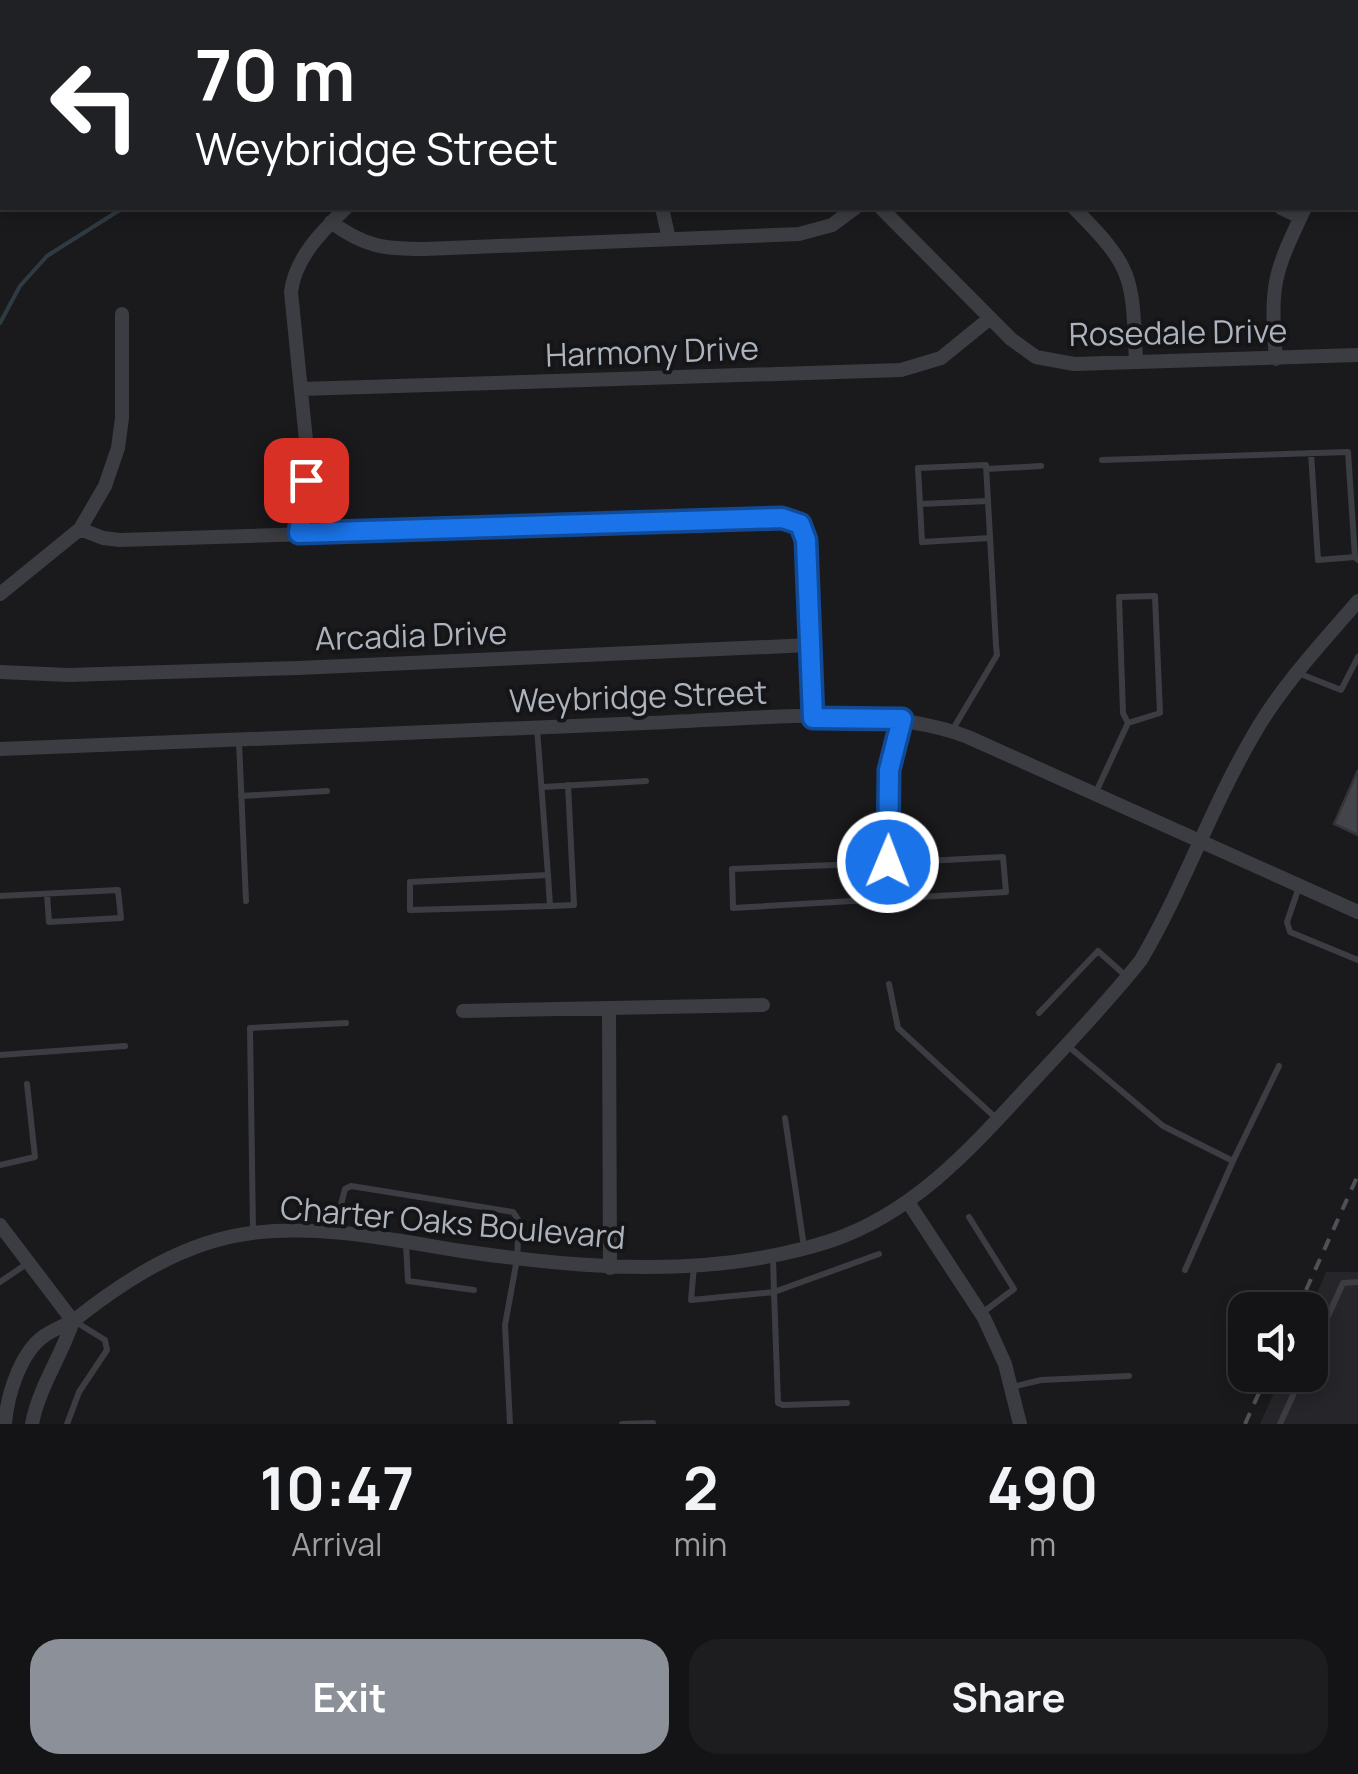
<!DOCTYPE html>
<html lang="en">
<head>
<meta charset="utf-8">
<style>
	body { margin:0; font-family:Manrope,sans-serif; background:#1d1d1f; color:#f1f3f6; height:100vh; display:flex; flex-direction:column; font-size:38px; white-space:nowrap }
	* { box-sizing:border-box; margin:0 }
	p { font-size:32px; color:#9d9ea1 }
	.icon { flex:none; width:55px; height:55px; fill:none; stroke:currentColor; stroke-width:2; stroke-linecap:round; stroke-linejoin:round }
	.map { position:relative; height:1424px; overflow:hidden }
	.side { display:flex; flex-direction:column; background:#141416; flex:1 }
	.side>* { flex:none }
	.banner { position:absolute; left:0px; top:0px; width:1360px; height:210px; box-shadow:0 5px 15px #0003,0 0 0 2px #333335; background:#202124; color:#fff; overflow:hidden }
	.fabs { position:absolute; left:1228px; top:1292px; display:grid; gap:20px }
	.fabs a { display:grid; place-items:center; width:100px; height:100px; border-radius:20px; background:#141416; box-shadow:0 5px 15px #0003,0 0 0 2px #333335; font-size:50px }
	.pin { position:absolute; display:grid; place-items:center; width:85px; height:85px; color:#fff; margin:-42px; border-radius:20px; box-shadow:0 5px 15px #0006 }
	.me { position:absolute; width:110px; margin:-55px; rotate:1deg; stroke-linejoin:round; filter:drop-shadow(0 0 8px #0008) }
	.turn { display:flex; align-items:center; gap:35px; height:210px; padding:0 30px; font-size:45px }
	.turn .icon { width:130px; height:130px; stroke-width:2.5 }
	.turn b { display:block; font-size:70px; line-height:85px }
	.eta { display:flex; justify-content:space-evenly; align-items:center; height:170px; text-align:center }
	.eta b { font-size:60px; font-weight:700; line-height:70px }
	.action { display:flex; gap:20px; margin-top:auto; padding:20px 30px }
	.action a { flex:1; height:115px; border-radius:30px; background:#8c9099; color:#fff; font-size:40px; font-weight:700; line-height:115px; text-align:center }
	.action a+a { background:#1d1d1f; color:#f1f3f6 }
	.map>svg:first-child { display:block }
	.built { fill:#26262a }
	.lines { fill:none; stroke-linecap:round; stroke-linejoin:round }
	.stream { stroke:#2f3b42; stroke-width:4 }
	.building { fill:#44454a; stroke:#343439; stroke-width:2.5 }
	.lane { stroke:#3b3d42; stroke-width:6 }
	.street { stroke:#3b3d42; stroke-width:14 }
	.rail { stroke:#4e5157; stroke-width:4; stroke-dasharray:12 10; stroke-linecap:butt }
	.route-casing { stroke:#114b97; stroke-width:25 }
	.route { stroke:#1a73e8; stroke-width:18 }
	.labels { text-anchor:middle; dominant-baseline:central; stroke-width:8; stroke-linejoin:round; paint-order:stroke }
	.street-label { font-size:32px; fill:#acb3bd; stroke:#151518 }
</style>
</head>
<body>
<div class="map">
<svg width="1358" height="1424" viewBox="0 0 1358 1424">
	<rect width="100%" height="100%" fill="#1a1a1d"/>
	<path class="built" d="M1326,1272H1358V1424H1260L1282,1375H1310V1310Z"/>
	<g class="lines">
		<path class="stream" d="M310,2L312,0
			M0,323L20,286L47,256L123,208"/>
	</g>
	<path class="building" d="M1358,770V835L1334,824Z"/>
	<g class="lines">
		<path class="lane" d="M1311,453L1318,560L1355,557
			M1102,460L1348,452L1355,557L1358,560
			M987,469L1041,466
			M920,504L988,501
			M1298,673L1341,690L1358,657
			M537,728L548,875L410,882V910L550,906L548,875
			M953,729L997,655L996,645L986,465L918,468L922,542L990,538
			M239,742L246,901
			M543,787L646,781
			M1096,792L1128,723L1123,713L1119,597L1155,596L1160,713L1128,723
			M241,796L327,791
			M1299,887L1287,922L1290,932L1358,960
			M0,896L118,890L121,918L49,922L47,894
			M888,900L887,863L732,869L733,908L1006,892L1003,857L887,863L889,771L901,721
			M550,906L574,905L568,785
			M889,984L898,1028L997,1119
			M1039,1013L1098,951L1127,977
			M1068,1046L1163,1126L1233,1161L1279,1066
			M0,1055L125,1046
			M785,1118L804,1247
			M0,1165L35,1157L27,1084
			M969,1217L1014,1289L982,1313
			M253,1231L250,1028L346,1023
			M334,1231L345,1189L351,1186L513,1212L519,1221L517,1259L505,1325L510,1424
			M406,1244L408,1281L474,1290
			M694,1266L691,1300L774,1292L773,1257
			M1185,1270L1233,1161
			M0,1282L28,1263
			M1310,1356L1343,1283L1358,1282
			M1012,1387L1041,1380L1129,1376
			M847,1403L783,1405L778,1403L774,1292L879,1254
			M67,1424L79,1392L107,1350L105,1340L76,1322
			M622,1424L653,1423
			M1280,1424L1302,1375"/>
		<path class="street" d="M2,0L3,2
			M679,0L681,2
			M872,0L874,2
			M1065,0L1068,2
			M554,2L556,0
			M1246,2L1247,0
			M0,82L2,78
			M1358,93V92
			M662,208L669,239
			M881,208L1011,339L1036,357L1074,364L1358,355
			M1074,208C1135,269 1132,277 1136,362
			M1281,208L1300,217
			M331,222C365,247 384,249 425,249L799,234L832,225L855,208
			M1276,359C1270,284 1273,275 1305,208
			M301,389L901,370L941,358L989,319
			M80,529L103,538L120,540L782,519C796,522 804,525 806,541L813,717
			M299,533L307,450L291,292C295,258 322,231 346,208
			M0,594L80,529L105,486L118,448L122,418V314
			M0,672L68,675L298,668L810,645
			M0,749C215,742 430,731 645,723C743,720 876,702 968,737L1358,912
			M609,1008L610,1268
			M463,1011L763,1005
			M908,1202L984,1318L1005,1364L1020,1424
			M0,1225L73,1321
			M5,1424C7,1396 20,1353 44,1336C54,1329 67,1325 77,1318C128,1278 186,1241 252,1233C322,1224 393,1240 462,1251C582,1269 712,1279 830,1241C917,1212 975,1144 1035,1079C1071,1040 1108,1002 1141,960C1184,887 1211,807 1254,734C1282,685 1322,643 1358,601
			M32,1424C39,1387 61,1357 73,1321"/>
		<path class="rail" d="M1297,1310L1358,1175
			M1245,1424L1267,1375"/>
	</g>
	<g class="lines">
		<defs>
			<path id="route" d="M306,480L299,533L782,518L800,524L806,540L813,718L902,719L889,770L888,862"/>
		</defs>
		<use href="#route" class="route-casing"/>
		<use href="#route" class="route"/>
	</g>
	<g class="labels">
		<g class="street-label">
			<text transform="translate(1178 332) rotate(-1)">Rosedale Drive</text>
			<text transform="translate(652 351) rotate(-2)">Harmony Drive</text>
			<text transform="translate(411 635) rotate(-2)">Arcadia Drive</text>
			<text transform="translate(638 696) rotate(-2)">Weybridge Street</text>
			<text transform="translate(453 1222) rotate(5)">Charter Oaks Boulevard</text>
		</g>
	</g>
</svg>
<div class="fabs">
<a><svg class="icon" aria-label="sound" viewBox="0 0 24 24"><path d="M4 9h4l5-4v14l-5-4H4zM17 9q2 3 0 6"/></svg></a>
</div>
<div class="pin" style="left:306px;top:480px;background:#d93025"><svg class="icon" aria-label="arrive" viewBox="0 0 24 24"><path d="M6 21V4h12l-3 4 3 4H6"/></svg></div>
<svg class="me" style="left:888px;top:862px" viewBox="-20 -20 40 40"><circle r="17" fill="#1a73e8" stroke="#fff" stroke-width="3"/><path d="M0-11L8 9 0 5-8 9z" fill="#fff"/></svg>
<div class="banner">
<div class="turn"><svg class="icon" aria-label="left" viewBox="0 0 24 24"><path d="M17 20v-9H6M10 6l-5 5 5 5"/></svg><div><b>70 m</b>Weybridge Street</div></div>
</div>
</div>
<section class="side">
<div class="eta">
<div><b>10:47</b><p>Arrival</p></div>
<div><b>2</b><p>min</p></div>
<div><b>490</b><p>m</p></div>
</div>
<div class="action"><a>Exit</a><a>Share</a></div>
</section>
</body>
</html>
